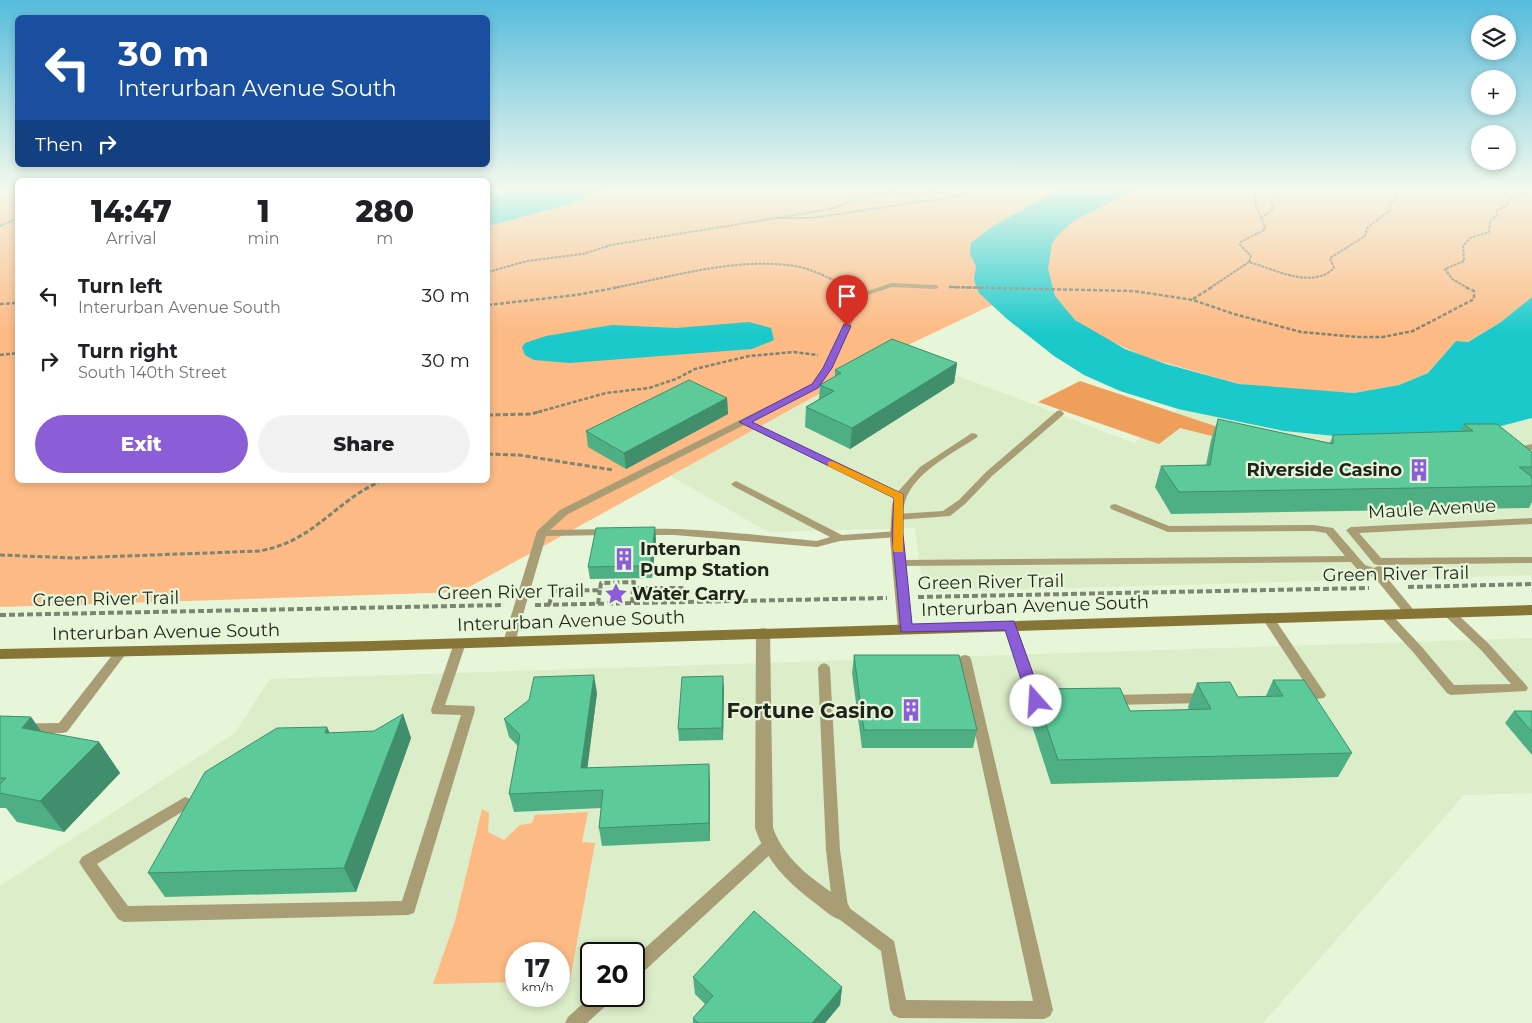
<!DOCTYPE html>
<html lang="en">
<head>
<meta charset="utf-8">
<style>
	body { margin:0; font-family:Montserrat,sans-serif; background:#f2f2f2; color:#202124; height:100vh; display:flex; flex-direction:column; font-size:19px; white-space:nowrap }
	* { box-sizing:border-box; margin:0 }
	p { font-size:16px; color:#757577 }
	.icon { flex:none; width:28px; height:28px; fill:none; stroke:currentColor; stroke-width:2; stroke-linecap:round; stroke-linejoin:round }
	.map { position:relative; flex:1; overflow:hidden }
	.side { position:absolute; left:15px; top:178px; width:475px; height:305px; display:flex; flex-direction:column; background:#fff; border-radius:8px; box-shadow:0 2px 8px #0003 }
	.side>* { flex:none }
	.banner { position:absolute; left:15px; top:15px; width:475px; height:152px; border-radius:8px; box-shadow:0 2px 8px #0003; background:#1a4fa0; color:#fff; overflow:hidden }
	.controls { position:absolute; left:1471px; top:15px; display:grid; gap:10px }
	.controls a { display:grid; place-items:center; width:45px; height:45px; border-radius:50%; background:#fff; box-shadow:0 2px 8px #0003; font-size:25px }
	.speed { position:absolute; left:505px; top:942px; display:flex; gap:10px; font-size:25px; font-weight:700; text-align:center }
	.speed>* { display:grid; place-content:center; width:65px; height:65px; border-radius:50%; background:#fff; box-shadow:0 2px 8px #0003; line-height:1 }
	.speed small { font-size:12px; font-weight:400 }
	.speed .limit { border:2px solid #111; border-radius:8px; background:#fff; color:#111 }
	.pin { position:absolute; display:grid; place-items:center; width:42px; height:42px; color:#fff; margin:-51px -21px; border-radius:50% 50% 50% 0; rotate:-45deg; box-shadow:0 0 5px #0007 }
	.pin .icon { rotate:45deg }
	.me { position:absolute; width:55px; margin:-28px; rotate:341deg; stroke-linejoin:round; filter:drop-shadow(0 0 4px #0008) }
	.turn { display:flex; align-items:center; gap:18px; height:105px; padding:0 20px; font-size:22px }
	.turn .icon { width:65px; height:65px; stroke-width:2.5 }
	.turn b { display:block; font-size:35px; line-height:42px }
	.then { display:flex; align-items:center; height:48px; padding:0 20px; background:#0003; gap:10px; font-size:19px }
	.eta { display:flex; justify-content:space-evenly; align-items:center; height:85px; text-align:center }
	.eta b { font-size:30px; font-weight:800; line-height:35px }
	.action { display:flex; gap:10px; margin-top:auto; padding:10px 20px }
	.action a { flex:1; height:58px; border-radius:30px; background:#8b5dd6; color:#fff; font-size:20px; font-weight:800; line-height:58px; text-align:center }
	.action a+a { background:#f2f2f2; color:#202124 }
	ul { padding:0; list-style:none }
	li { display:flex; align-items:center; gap:15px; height:65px; padding:0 20px }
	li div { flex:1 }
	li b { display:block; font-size:19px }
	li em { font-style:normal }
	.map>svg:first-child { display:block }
	.built { fill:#dcedc9; fill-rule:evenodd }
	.green { fill:#fdba84 }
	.forest { fill:#ef9f5c }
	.water { fill:#1bc9cb }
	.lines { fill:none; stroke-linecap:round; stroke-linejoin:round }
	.path-far3 { stroke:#7b8572; stroke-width:2; stroke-dasharray:3 1; stroke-linecap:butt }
	.path-far2 { stroke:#7b8572; stroke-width:2.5; stroke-dasharray:4 2; stroke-linecap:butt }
	.path-far1 { stroke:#7b8572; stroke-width:3; stroke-dasharray:5 2.5; stroke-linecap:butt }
	.path { stroke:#7b8572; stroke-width:4; stroke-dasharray:6 3; stroke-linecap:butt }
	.service { fill:#a99d75; fill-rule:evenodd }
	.minor { fill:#a99d75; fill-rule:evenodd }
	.secondary { fill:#877536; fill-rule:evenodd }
	.wall { fill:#4faf84 }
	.shaded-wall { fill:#408e6b }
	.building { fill:#5ccb99; stroke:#408e6b }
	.route { fill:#8b5dd6; stroke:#5a3c8b }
	.slow { fill:#f59e0b }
	.labels { text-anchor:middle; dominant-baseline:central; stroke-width:4.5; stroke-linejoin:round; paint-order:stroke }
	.poi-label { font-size:18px; font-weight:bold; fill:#1f241a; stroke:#e7f5d8; text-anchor:start }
	.street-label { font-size:18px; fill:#1f241a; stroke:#e7f5d8 }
	.near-poi-label { font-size:21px; font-weight:bold; fill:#1f241a; stroke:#e7f5d8; text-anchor:end }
</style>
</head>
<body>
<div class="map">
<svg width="1532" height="1023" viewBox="0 0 1532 1023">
	<rect width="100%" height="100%" fill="#e7f5d8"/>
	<path class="built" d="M895,352L1134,443L1178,409L1284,431L1335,436L1479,432L1532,418V575L927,592L923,586L915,528L768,532L671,476Z
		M1532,638V793L1464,795L1263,1023H0V886L235,733L270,679ZM516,954H559V996H516ZM591,954H634V996H591Z"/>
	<path class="green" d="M0,189H17L18,480H488V226L571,204L592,194L608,189H1532V297L1501,322L1467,342L1456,341L1428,373L1399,385L1354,393L1287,389L1239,384L1145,357L1104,338L1075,320L1064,307L990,306L906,346L460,592L0,607Z
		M482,809L489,813L488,832L504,840L520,825L532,823L535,815L588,812L582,842L595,843L570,980L559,981V954H516V982L433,984L455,921Z"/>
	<path class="forest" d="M1080,381L1218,427L1308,442L1364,443L1351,450L1236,442L1180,428L1159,444L1038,402Z"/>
	<path class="water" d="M511,189H608L592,194L571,204L488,226V195Z
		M1060,189H1137L1075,220L1060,233L1052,243L1048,269L1055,296L1075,320L1125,349L1166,364L1239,384L1354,393L1399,385L1428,373L1456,341L1468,342L1501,322L1532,297V418L1479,432L1335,436L1284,431L1178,409L1120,391L1084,375L1054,356L1007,319L979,293L974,280L976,266L970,254L971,243L993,226Z
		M749,322L771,328L774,340L752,349L570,363L534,360L525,355L522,347L525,343L546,336L612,325L676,328Z"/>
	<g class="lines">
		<path class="path-far3" d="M893,192L918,197L917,202L813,218H776L831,209L866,196Z
			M912,194L952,189
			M917,202L948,199L980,189
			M1261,218L1273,209L1272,202L1280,189
			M0,226L18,218
			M1249,262L1251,256L1240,245L1241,242L1264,230L1265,227L1256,206L1255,189
			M488,272L527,261L583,254L611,245L776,218
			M949,287L986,288
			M613,288C672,277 735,257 795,266C813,269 834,281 852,288
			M1210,288L1249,262C1274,269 1312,290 1334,268L1330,258L1365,236L1367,228L1390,210V204L1398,196L1394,192L1397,189
			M1468,288L1452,279L1445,269L1464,261L1463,246L1470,238L1489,232L1490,221L1497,215V210L1507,206L1509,200L1532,191"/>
		<path class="path-far2" d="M848,287L852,288
			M949,287L1134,291L1193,300L1234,314L1301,332L1357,337H1383L1413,331L1474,299V291L1465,287
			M1193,299L1212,287
			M0,304L18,303
			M488,305L576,295L620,287
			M0,355L18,353
			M538,412L606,393L649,388L676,379L695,369L749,356L794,352L818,355"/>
		<path class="path-far1" d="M488,415L531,414L542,411
			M488,454L519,455L613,470
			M0,555L73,558L260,551C300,543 317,524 349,500C359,492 371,486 382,480"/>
		<path class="path" d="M1408,587L1532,584
			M918,597L1369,588
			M632,603L633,588
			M598,604L600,590
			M535,605L887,598
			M549,605L553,591L600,590L601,583L634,582L633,588H682L681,602
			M0,615L504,605"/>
		<path class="service" d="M891,283L936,285L939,287L936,289L892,287L864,296L832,368L818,388L750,422L902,494L904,496L902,498H896L744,425L568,514L550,530L608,529L613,532L608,535L546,536L515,642L513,645H505L503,642L537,531L560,510L812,384L824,368L859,294Z
			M1060,410L1064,413L1063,415L992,476L965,504L950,516L897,520L892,517L897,514L943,511L959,500L986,472L1057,411Z
			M1532,444V450L1520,452L1532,461V468L1508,451L1510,449Z
			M736,481L842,535L898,531L903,534L898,537L840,541L817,547L674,535H643L638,532C648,522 793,539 817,541L830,537L733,486L731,484Z
			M1115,504L1169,526L1314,525L1333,528L1365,565L1374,568L1378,566L1382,567L1384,574L1417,614L1415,617H1407L1375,578L1357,569L1351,562L899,566L894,563L899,560L1345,556L1326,533L1314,531L1168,532L1111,509L1110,507L1111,505Z
			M1532,518V524L1359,533L1381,558L1532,557V563L1378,565L1374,564L1346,530L1351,527Z
			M1448,608L1452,609L1489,644L1526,685L1528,688L1526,691L1451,695L1447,693L1413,652L1379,615L1381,612H1389L1421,646L1454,685L1511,684L1481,650L1444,615L1442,612L1444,609Z
			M1268,614L1272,615L1324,692L1326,695L1324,698L1302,701L1298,699L1296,696L1298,693L1310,691L1262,618L1264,615Z
			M1010,621L1014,622L1016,625L1041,696L1045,698L1046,701L1045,704L1040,706L1031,704L1030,701L1004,625L1006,622Z
			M460,639L464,640L466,643L445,705L474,706L475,710L414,913L408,915L124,922L118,919L82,867L79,862L82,857L185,797L190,799L192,803L190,807L97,864L128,906L402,901L461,715L432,714L431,710L454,643L456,640Z
			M121,648L125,649L127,652L125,655L67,732L62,733L0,734V724L59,723L117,649Z
			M965,655L969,656L971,659L1053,1010L1050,1016L1044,1019L899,1018L893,1015L890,1009L881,951L835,916L833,911L826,850L818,668L820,665L824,663L828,665L830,668L840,850L848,907L894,941L906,1000L1033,1001L959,659L961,656Z
			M1203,693L1207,695L1209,698L1207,701L1203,703L1112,705L1107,703L1106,700L1107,697L1112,695Z
			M769,839L774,841L776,846L774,851L640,975L634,977V958L764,841Z
			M591,996H612L610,1002L587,1023H565L568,1017Z"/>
		<path class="minor" d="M972,433L976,434L978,436L976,438C953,453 921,469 908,494C894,519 909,599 912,629L910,633H900L898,629L890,538L892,505L895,495L920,467Z
			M763,628L768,629L770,633L773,828C786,864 819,883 848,904L851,911L848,918L841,920C831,917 823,909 815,903C787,882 767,862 755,828L756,633L758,629Z"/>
		<path class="secondary" d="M1532,605V615L373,651L0,659V649L373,641Z"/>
	</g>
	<path class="wall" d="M957,363L954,383L850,449L805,427L806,407L819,399L820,385L835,376V370Z
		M727,398L728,414L626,469L588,447L586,431Z
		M1218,419L1330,443L1333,435L1460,432L1464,424L1532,452V502L1529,508L1171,514L1155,487L1161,466L1206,465L1211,440Z
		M656,539L652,578L590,579L588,567Z
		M854,655L977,730L973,748H862L852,673Z
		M1273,680L1352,753L1338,777L1051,784L1028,713L1034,689L1130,711L1189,710L1188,707L1197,683L1238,697L1266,696Z
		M724,688L723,740L679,741L678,729Z
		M597,693L587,768L710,782V841L602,846L599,828L601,808L514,812L509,794L518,746L509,737L504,719Z
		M1514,711H1532V755L1505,723Z
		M403,714L411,738L356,892L165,897L148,873L330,733L374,731Z
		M0,716L31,717L41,732L99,742L120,773L64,832L17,822L6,808H0Z
		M693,977L842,987L840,1005L825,1023H693V1018L705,1004L695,994Z"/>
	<path class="shaded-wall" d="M957,363L954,383L850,449L852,428Z
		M727,398L728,414L626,469L624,453Z
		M655,527L656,539L652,578L650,566Z
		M594,675L597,693L585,787L581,768Z
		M723,676L724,688L723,740L722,728Z
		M403,714L411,738L356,892L344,868Z
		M31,717L53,748L22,728Z
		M327,727L338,751L325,733Z
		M99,742L120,773L64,832L40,801Z
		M709,764L710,782V841L709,823Z
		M842,987L840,1005L825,1023H812Z"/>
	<path class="building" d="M892,339L957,363L852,428L806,407L834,391L820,385L841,373L835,370Z
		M689,380L727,398L624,453L586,431Z
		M1218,419L1333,444V435L1473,431L1464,424H1497L1532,452V467H1519L1532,477V486L1179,492L1161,466L1210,465Z
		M655,527L650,566L588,567L596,528Z
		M854,655H959L977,730H864Z
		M594,675L581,768L709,764V823L599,828L603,790L509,794L520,735L504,719L529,700L534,677Z
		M723,676L722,728L678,729L682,677Z
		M1273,680H1304L1352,753L1058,760L1034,689L1120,688L1130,711L1211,709L1197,683L1230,682L1238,697L1283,696Z
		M1514,711H1532V732Z
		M403,714L344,868L148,873L205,772L277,728L327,727L325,733L374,731Z
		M0,716L31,717L22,728L99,742L40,801L0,793V784L6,778H0Z
		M754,911L842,987L812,1023H698L693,1018L713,996L693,977Z"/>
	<linearGradient id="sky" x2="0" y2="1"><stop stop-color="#56bcdc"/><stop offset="0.57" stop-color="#f4faed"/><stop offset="1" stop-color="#f4faed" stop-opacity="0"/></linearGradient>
	<rect width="1532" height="332" fill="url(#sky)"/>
	<path class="route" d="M844,324L851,326L832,368L818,388L752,422L903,494V534L912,624L1014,621L1043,701L1041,705H1030L1028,701L1005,630L901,632L892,534L894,498L739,422L812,384L823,368Z"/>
	<path class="slow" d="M832,461L903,494V552H894L893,549L894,498L828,466V462Z"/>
	<defs>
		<symbol id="building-bare" viewBox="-9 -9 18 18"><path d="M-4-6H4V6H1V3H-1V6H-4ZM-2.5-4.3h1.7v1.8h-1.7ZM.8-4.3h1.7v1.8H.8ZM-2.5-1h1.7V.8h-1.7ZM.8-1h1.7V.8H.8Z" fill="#8b5dd6" stroke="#e7f5d8" stroke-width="2.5" paint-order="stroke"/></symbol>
		<symbol id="sight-bare" viewBox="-9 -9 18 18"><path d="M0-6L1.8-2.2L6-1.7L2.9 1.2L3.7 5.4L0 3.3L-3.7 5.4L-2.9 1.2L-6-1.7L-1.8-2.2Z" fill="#8b5dd6" stroke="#e7f5d8" stroke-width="2.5" paint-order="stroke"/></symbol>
	</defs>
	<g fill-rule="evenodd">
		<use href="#building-bare" x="1403" y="454" width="32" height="32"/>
		<use href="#building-bare" x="608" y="543" width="32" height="32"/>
		<use href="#sight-bare" x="600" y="578" width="32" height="32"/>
		<use href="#building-bare" x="895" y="694" width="32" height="32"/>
	</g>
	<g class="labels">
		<g class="poi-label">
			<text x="1402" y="470" text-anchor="end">Riverside Casino</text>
			<text x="640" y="549">Interurban<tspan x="640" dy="21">Pump Station</tspan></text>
			<text x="632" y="594">Water Carry</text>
		</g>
		<g class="street-label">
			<text transform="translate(1432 509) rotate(-3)">Maule Avenue</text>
			<text transform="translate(1396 574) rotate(-1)">Green River Trail</text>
			<text transform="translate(991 582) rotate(-1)">Green River Trail</text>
			<text transform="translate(511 592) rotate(-1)">Green River Trail</text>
			<text transform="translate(106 599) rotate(-1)">Green River Trail</text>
			<text transform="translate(1035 606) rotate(-2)">Interurban Avenue South</text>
			<text transform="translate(571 621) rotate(-2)">Interurban Avenue South</text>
			<text transform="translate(166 632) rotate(-1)">Interurban Avenue South</text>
		</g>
		<g class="near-poi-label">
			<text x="894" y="710">Fortune Casino</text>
		</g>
	</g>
</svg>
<div class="controls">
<a><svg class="icon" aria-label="layers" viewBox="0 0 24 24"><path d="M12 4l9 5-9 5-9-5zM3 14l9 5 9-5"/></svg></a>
<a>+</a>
<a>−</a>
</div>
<div class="speed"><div>17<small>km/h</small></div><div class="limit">20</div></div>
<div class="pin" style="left:847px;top:326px;background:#d93025"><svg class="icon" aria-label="arrive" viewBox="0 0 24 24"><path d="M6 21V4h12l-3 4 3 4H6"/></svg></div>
<svg class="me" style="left:1036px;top:701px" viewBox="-20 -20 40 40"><circle r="19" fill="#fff"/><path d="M0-13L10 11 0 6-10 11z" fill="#8b5dd6"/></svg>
<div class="banner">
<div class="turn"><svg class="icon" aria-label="left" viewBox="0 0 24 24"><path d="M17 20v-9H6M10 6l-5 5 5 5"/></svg><div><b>30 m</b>Interurban Avenue South</div></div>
<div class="then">Then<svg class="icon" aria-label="right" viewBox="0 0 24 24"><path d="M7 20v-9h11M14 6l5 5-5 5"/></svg></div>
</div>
<section class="side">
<div class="eta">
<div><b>14:47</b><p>Arrival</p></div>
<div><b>1</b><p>min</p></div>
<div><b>280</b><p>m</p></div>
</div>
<ul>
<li><svg class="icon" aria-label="left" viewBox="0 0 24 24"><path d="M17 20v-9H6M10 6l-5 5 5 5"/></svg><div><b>Turn left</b><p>Interurban Avenue South</p></div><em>30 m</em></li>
<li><svg class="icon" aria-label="right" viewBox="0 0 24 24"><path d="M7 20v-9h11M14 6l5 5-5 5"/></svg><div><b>Turn right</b><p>South 140th Street</p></div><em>30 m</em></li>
</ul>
<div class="action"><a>Exit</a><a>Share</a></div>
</section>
</div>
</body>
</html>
